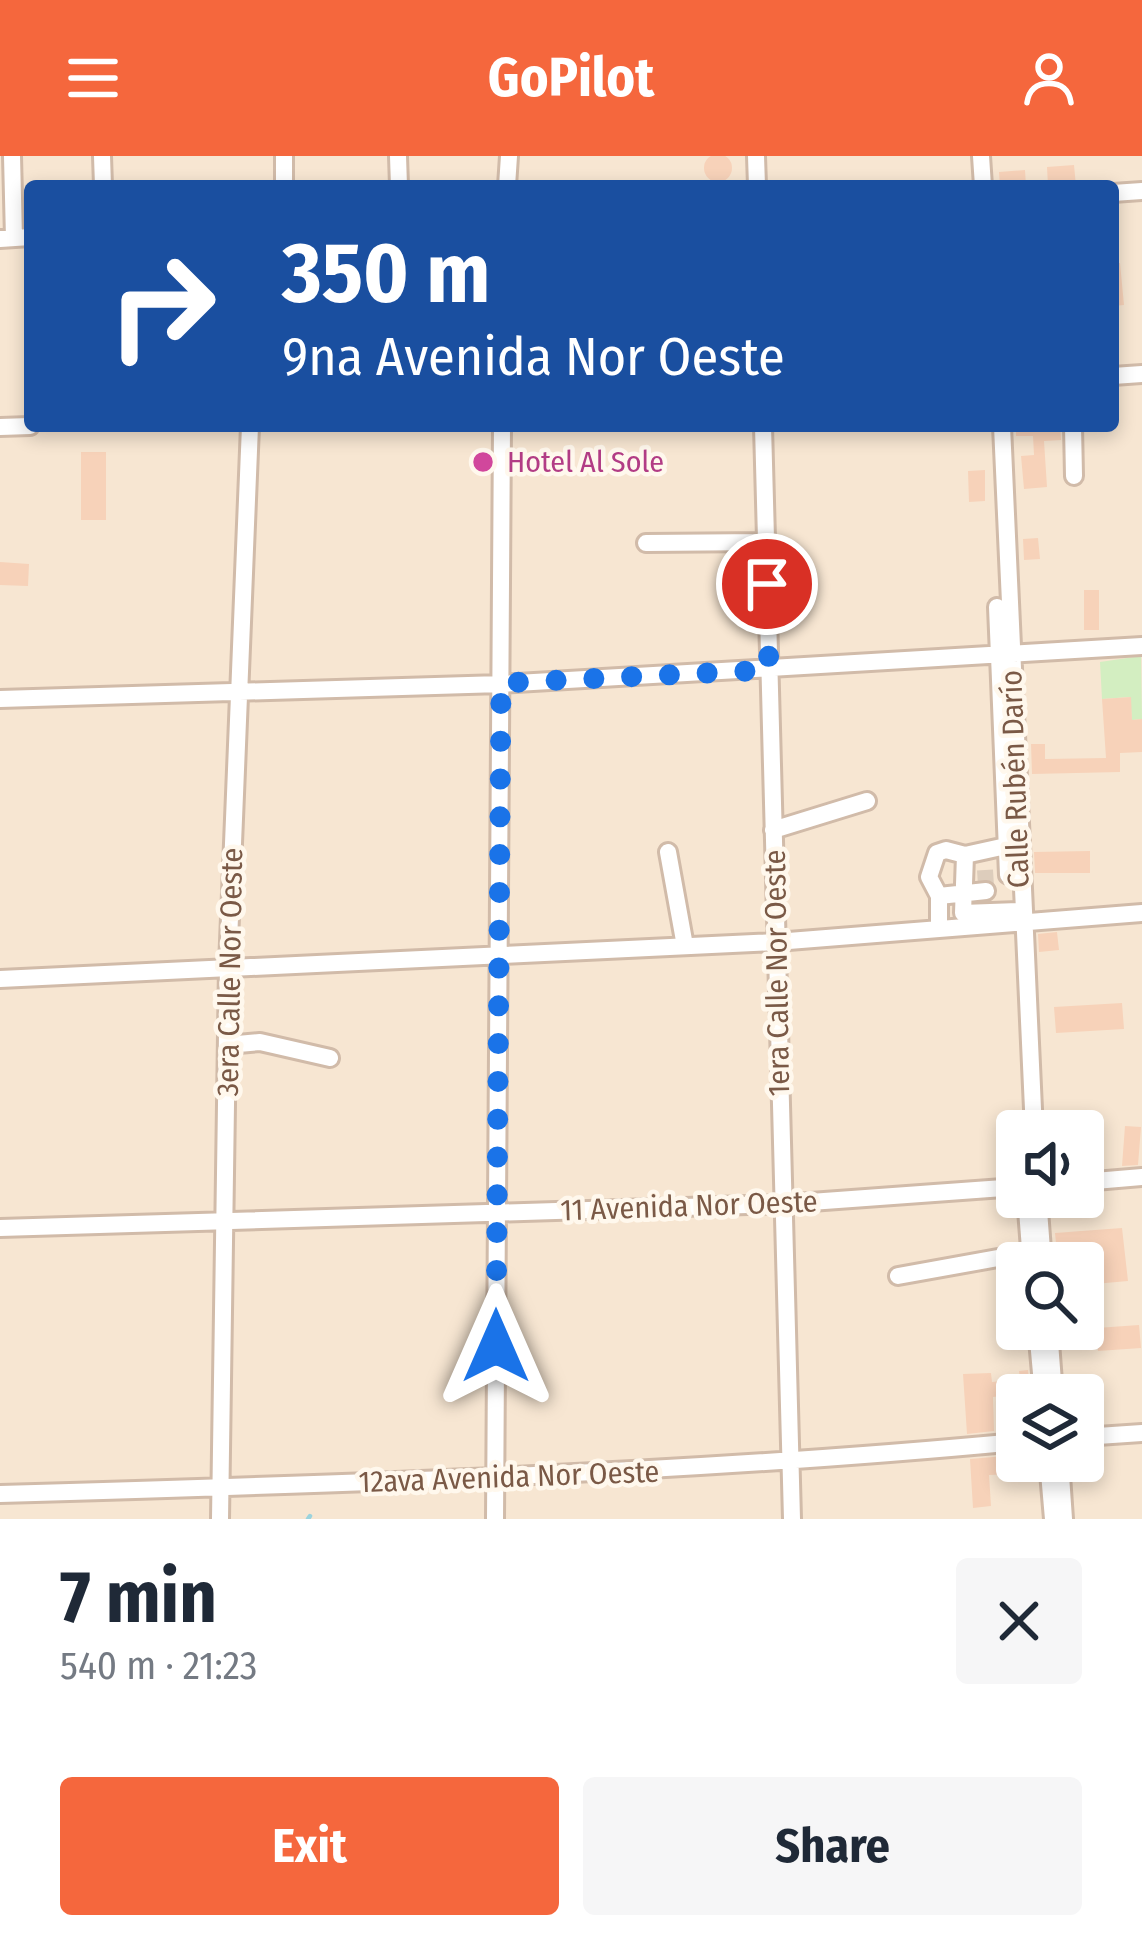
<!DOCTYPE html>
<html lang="en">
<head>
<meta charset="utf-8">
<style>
	body { margin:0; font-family:"Fira Sans Condensed",sans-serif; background:#f6f6f7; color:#1f2937; height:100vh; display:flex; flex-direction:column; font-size:45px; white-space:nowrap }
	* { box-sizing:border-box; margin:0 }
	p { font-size:39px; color:#747a83 }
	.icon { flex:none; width:66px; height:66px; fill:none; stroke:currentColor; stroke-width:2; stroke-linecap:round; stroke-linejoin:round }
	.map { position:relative; height:1363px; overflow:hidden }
	.drawer { display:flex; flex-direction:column; background:#fff; flex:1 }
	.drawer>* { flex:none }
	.guide { position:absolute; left:24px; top:24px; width:1095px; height:252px; border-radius:12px; box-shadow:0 6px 18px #0003; background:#1a4fa0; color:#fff; overflow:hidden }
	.buttons { position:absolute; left:996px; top:954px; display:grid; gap:24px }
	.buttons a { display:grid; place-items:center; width:108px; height:108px; border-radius:12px; background:#fff; box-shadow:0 6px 18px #0003; font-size:60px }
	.pin { position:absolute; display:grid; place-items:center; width:102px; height:102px; color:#fff; margin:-51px; border:6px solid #fff; border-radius:50%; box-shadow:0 3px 12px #0007 }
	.me { position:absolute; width:132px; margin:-66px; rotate:0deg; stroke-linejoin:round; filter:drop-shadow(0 0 9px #0008) }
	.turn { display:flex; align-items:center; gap:42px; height:252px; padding:0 60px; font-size:54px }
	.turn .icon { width:156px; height:156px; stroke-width:2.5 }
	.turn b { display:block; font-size:84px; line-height:102px }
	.round { display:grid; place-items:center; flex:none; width:126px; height:126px; border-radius:12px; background:#f6f6f7 }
	.overview { display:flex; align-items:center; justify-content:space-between; height:204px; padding:0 60px }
	h1 { font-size:72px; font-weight:700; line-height:90px }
	.action { display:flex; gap:24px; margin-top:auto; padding:24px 60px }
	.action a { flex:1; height:138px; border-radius:12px; background:#f5673d; color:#fff; font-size:48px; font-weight:700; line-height:138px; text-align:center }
	.action a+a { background:#f6f6f7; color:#1f2937 }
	header { display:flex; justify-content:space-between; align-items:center; height:156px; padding:0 60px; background:#f5673d; color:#fff; font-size:54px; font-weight:700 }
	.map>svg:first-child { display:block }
	.residential { fill:#f7e6d2; fill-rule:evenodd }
	.green { fill:#d3eec1 }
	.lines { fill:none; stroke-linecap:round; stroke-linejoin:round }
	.stream { stroke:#9bd3dd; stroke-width:4.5 }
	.building { fill:#f7d2b9 }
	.minor-tunnel { stroke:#ddcdbc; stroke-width:16; stroke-dasharray:16 8; stroke-linecap:butt }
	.minor-casing { stroke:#d1bba9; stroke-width:22 }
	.minor { stroke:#fff; stroke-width:16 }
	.route { stroke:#1a73e8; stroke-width:21; stroke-dasharray:0 37.8 }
	.hotel-dot { fill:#d1479c; stroke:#fff8ed; stroke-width:4.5 }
	.labels { text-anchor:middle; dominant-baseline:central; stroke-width:9; stroke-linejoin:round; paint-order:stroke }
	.hotel-label { font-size:30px; fill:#b23c85; stroke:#fff8ed; text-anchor:start }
	.street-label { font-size:30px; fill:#7a5946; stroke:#fff8ed }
</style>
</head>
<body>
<header><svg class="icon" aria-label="menu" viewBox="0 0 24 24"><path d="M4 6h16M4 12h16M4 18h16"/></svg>GoPilot<svg class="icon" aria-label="person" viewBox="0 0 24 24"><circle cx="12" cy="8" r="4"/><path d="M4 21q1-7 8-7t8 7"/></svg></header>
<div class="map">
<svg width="1142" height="1363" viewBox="0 0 1142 1363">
	<rect width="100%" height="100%" fill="#fef4e4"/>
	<path class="residential" d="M0,0H1142V1363H0ZM30,30H1113V270H30ZM1017,975H1083V1041H1017ZM1017,1107H1083V1173H1017ZM1017,1239H1083V1305H1017Z"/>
	<path class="green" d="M1141,500L1142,563L1132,564L1130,541L1102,543L1100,506Z"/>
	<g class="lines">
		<path class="stream" d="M308,1363L310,1360"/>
	</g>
	<path class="building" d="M704 12a14 14 0 1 1 28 0a14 14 0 1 1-28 0Z
		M1074,9L1076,30H1048L1047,11Z
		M1025,14L1026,30H1000L999,16Z
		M1113,107H1120L1124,149L1113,150Z
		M1016,270H1060L1061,284L1044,285L1047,331L1024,333L1021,300L1034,299L1033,280H1016Z
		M81,296H106V364H81Z
		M985,314V345L969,346L968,315Z
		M1038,382L1040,403L1024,404L1023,383Z
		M0,406L29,408L28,430L0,429Z
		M1084,434H1099V474H1084Z
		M1131,541L1132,564L1142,563V596L1120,597V616L1032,618L1031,588H1045V603L1106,602L1102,543Z
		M1090,695V717H1035L1034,696Z
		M1057,776L1059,794L1039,796L1038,778Z
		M1122,847L1124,873L1056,877L1054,851Z
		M1125,970L1141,971L1138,1009L1122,1010Z
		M1122,1072L1128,1125L1083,1129V1107H1058L1055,1077Z
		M1139,1169L1141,1192L1098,1195L1097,1172Z
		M1028,1214L1030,1237L993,1241L994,1275L967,1278L963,1218L991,1217L992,1226L1020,1223L1019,1215Z
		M1017,1299V1305H1035L1036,1317L989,1319L991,1350L973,1352L970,1303Z"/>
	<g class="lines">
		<path class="minor-tunnel" d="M985,714L986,730"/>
		<defs>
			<path id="minor" d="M12,0L14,82
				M102,0L103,30
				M284,0V30
				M398,0L399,30
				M756,0L757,30
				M981,0L983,30
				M507,30L509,0
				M1113,37L1142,35
				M0,83L30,81
				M1113,220L1142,218
				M763,270L792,1363
				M1002,270L1034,975
				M1073,270L1074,320
				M0,271L30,270
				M646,387L766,386
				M997,451L1008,719
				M0,543L501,528L1142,490
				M773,674L867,645
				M1015,688L965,699L963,757L1020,755
				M668,696L685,790
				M939,740L929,721L937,697L946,694L965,699
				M939,772V740L986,735
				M0,823L776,786L1142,757
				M227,889L260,886L330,902
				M1083,1026L1142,1021
				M1026,1041L1031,1106
				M1038,1041L1043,1107
				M0,1072L783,1048L1017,1031
				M898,1120L1042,1094
				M1037,1173L1043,1239
				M1049,1173L1054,1239
				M1083,1281L1142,1277
				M1048,1305L1053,1363
				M1060,1305L1064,1363
				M0,1338C340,1328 678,1318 1017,1286
				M220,1363L228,810L250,270
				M495,1363L502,270"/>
		</defs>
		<use href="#minor" class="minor-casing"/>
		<use href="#minor" class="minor"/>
	</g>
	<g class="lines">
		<path class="route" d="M496,1190L501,527L769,514L767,428"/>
	</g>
	<circle class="hotel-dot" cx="483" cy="306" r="12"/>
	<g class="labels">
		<g class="hotel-label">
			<text x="507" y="306">Hotel Al Sole</text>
		</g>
		<g class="street-label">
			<text transform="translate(1015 623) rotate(-92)">Calle Rubén Darío</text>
			<text transform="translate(230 816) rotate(-89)">3era Calle Nor Oeste</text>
			<text transform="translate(777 817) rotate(-91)">1era Calle Nor Oeste</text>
			<text transform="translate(689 1050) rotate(-2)">11 Avenida Nor Oeste</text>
			<text transform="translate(509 1321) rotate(-2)">12ava Avenida Nor Oeste</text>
		</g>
	</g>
</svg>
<div class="buttons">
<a><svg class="icon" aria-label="sound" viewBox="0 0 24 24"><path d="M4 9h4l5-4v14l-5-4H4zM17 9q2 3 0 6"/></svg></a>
<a><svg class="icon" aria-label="search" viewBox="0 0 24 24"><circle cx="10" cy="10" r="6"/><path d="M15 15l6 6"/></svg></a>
<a><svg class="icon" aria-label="layers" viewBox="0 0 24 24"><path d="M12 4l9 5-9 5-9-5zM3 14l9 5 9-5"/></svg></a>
</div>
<div class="pin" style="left:767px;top:428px;background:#d93025"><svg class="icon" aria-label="arrive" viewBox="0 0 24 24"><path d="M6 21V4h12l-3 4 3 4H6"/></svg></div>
<svg class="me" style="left:496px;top:1190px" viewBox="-20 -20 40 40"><path d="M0-17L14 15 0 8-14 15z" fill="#1a73e8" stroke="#fff" stroke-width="4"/></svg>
<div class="guide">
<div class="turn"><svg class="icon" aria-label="right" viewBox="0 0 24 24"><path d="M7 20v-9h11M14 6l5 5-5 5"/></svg><div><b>350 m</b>9na Avenida Nor Oeste</div></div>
</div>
</div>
<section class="drawer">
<div class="overview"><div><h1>7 min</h1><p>540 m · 21:23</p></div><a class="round"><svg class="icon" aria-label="close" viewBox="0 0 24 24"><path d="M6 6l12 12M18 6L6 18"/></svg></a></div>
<div class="action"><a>Exit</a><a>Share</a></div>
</section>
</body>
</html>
